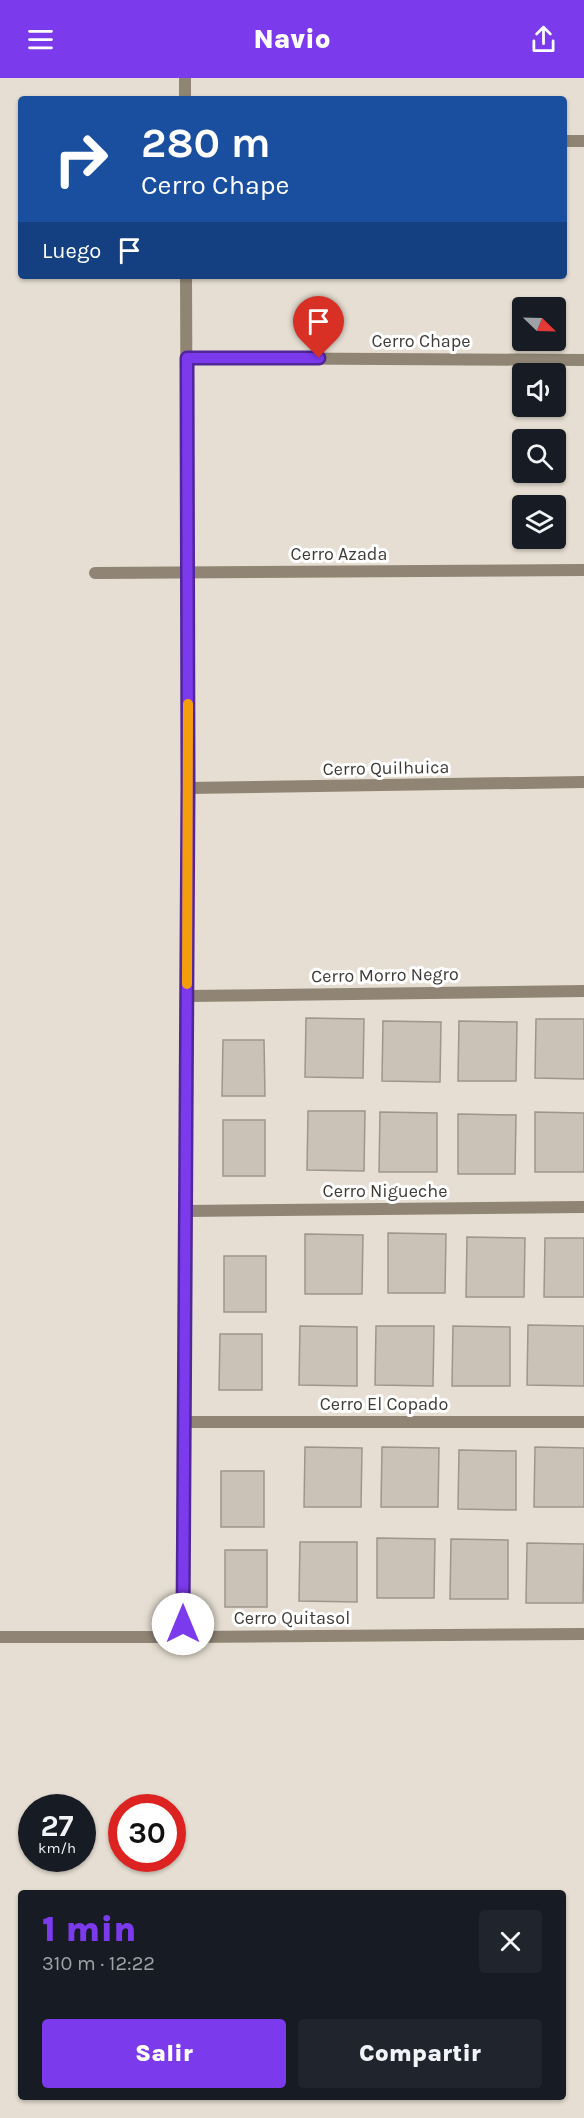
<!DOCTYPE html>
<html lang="es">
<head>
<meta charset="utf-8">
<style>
	body { margin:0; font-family:Karla,sans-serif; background:#20242c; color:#f1f3f6; height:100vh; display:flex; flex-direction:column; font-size:22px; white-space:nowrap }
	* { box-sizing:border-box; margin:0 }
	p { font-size:20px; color:#9ea1a6 }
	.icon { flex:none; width:33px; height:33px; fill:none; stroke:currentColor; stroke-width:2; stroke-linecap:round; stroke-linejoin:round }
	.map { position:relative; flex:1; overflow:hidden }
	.side { position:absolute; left:18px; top:1812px; width:548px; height:210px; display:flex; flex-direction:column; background:#171b24; border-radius:6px; box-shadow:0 2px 4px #0004 }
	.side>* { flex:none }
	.guide { position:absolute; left:18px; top:18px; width:549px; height:183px; border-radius:6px; box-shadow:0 2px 4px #0004; background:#1a4fa0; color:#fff; overflow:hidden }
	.needle { width:39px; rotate:113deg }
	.tools { position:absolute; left:512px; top:219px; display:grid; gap:12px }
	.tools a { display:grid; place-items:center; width:54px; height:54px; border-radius:6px; background:#171b24; box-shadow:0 2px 4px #0004; font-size:30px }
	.speed { position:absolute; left:18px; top:1716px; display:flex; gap:12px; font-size:30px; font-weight:700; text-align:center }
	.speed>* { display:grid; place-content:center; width:78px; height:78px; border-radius:50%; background:#171b24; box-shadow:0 2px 4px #0004; line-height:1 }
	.speed small { font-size:15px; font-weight:400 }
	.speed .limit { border:9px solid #d22; background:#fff; color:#111 }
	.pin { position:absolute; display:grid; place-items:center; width:51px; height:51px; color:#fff; margin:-62px -26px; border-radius:50% 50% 50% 0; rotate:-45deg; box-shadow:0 0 6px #0007 }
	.pin .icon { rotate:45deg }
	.me { position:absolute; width:66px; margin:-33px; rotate:0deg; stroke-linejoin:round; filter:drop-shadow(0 0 4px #0008) }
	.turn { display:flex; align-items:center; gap:21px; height:126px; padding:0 24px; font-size:27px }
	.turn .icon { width:78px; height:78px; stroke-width:2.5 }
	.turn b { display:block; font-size:42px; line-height:51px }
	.then { display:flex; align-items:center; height:57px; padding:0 24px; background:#0003; gap:12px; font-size:22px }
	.round { display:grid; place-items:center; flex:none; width:63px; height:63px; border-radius:6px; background:#20242c }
	.headline { display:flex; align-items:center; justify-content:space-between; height:102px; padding:0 24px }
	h1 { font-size:36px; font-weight:800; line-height:45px; color:#7c3aed }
	.cta { display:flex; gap:12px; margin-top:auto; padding:12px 24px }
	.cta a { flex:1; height:69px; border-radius:6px; background:#7c3aed; color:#fff; font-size:24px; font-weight:800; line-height:69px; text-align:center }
	.cta a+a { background:#20242c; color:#f1f3f6 }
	header { display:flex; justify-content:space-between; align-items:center; height:78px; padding:0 24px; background:#7c3aed; color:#fff; font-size:27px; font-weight:800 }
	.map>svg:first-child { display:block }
	.building { fill:#cac2b6; stroke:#9e968b; stroke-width:1.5 }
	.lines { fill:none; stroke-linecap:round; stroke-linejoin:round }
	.minor { stroke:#908574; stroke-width:12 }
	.route-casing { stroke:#51269a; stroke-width:15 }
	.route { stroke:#7c3aed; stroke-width:10 }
	.slow { stroke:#f59e0b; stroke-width:10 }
	.labels { text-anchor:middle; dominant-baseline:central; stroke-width:6; stroke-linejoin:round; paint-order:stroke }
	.street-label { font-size:18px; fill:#3f3c37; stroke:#fff }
</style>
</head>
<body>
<header><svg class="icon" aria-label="menu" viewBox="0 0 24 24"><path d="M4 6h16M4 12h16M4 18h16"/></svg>Navio<svg class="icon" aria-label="share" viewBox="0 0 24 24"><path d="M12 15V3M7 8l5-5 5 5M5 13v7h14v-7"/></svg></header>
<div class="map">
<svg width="584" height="2040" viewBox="0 0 584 2040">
	<rect width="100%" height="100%" fill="#e6ded2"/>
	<path class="building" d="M306,940L364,941L363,1000L305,999Z
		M536,941H584V1001L535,1000Z
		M383,943L441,944L440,1004L382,1003Z
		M459,943L517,944L516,1003H458Z
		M223,962H264L265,1018H222Z
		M308,1033H365L364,1093L307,1092Z
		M380,1034L437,1035V1094H379Z
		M535,1034L584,1035V1094H535Z
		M458,1036L516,1037L515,1096H458Z
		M223,1042H265V1098H223Z
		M388,1155L446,1156L445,1215H388Z
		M305,1156L363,1157L362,1216H305Z
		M467,1159L525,1160L524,1219H466Z
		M545,1160H584V1219H544Z
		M224,1178H266V1234H224Z
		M528,1247L584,1248V1308L527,1307Z
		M300,1248L357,1249V1308L299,1307Z
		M376,1248H434L433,1308L375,1307Z
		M453,1248L510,1249V1308H452Z
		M220,1256H262V1312H219Z
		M305,1369L362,1370L361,1429H304Z
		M382,1369L439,1370L438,1429H381Z
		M535,1369L584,1370V1429H534Z
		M459,1372L516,1373V1432L458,1431Z
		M221,1393H264V1449H221Z
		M377,1460L435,1461L434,1520H377Z
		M451,1461L508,1462V1521H450Z
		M300,1464H357V1524L299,1523Z
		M527,1465L584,1466L583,1525H526Z
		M225,1472H267V1529H225Z"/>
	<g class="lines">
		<path class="minor" d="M185,0V21
			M564,63H584
			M187,280L584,282
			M95,495L584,492
			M188,710L584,704
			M187,918L584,913
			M186,1133L584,1129
			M185,1344H584
			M0,1559H183L584,1556
			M183,1559L188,710L186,198"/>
	</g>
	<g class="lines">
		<defs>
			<path id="route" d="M183,1546L188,710L187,280H319"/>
		</defs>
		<use href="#route" class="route-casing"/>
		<use href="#route" class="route"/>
		<path class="slow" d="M187,906L188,626"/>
	</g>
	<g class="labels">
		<g class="street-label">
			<text x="421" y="263">Cerro Chape</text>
			<text x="339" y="476">Cerro Azada</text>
			<text transform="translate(386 690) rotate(-1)">Cerro Quilhuica</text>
			<text transform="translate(385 897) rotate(-1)">Cerro Morro Negro</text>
			<text x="385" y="1113">Cerro Nigueche</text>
			<text x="384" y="1326">Cerro El Copado</text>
			<text x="292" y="1540">Cerro Quitasol</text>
		</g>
	</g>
</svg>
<div class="tools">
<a><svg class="needle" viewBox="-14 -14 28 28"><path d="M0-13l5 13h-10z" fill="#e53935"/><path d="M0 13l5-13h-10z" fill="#9ea1a6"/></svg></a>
<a><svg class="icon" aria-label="sound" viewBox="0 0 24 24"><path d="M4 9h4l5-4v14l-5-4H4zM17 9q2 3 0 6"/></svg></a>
<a><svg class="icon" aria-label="search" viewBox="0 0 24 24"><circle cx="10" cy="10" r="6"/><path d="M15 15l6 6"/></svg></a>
<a><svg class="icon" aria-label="layers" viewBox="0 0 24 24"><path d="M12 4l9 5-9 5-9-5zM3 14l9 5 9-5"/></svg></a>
</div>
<div class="speed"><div>27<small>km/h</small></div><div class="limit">30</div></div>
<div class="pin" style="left:319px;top:280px;background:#d93025"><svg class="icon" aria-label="arrive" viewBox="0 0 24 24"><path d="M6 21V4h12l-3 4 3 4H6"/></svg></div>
<svg class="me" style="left:183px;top:1546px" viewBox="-20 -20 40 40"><circle r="19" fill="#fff"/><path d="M0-13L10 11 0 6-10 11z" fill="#7c3aed"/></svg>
<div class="guide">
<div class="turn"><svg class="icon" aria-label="right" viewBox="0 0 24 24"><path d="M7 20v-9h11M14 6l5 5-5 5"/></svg><div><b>280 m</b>Cerro Chape</div></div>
<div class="then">Luego<svg class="icon" aria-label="arrive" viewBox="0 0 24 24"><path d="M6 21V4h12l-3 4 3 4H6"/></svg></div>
</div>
<section class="side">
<div class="headline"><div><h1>1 min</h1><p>310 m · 12:22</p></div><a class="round"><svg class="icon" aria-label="close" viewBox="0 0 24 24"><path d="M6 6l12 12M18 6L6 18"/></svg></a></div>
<div class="cta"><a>Salir</a><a>Compartir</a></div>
</section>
</div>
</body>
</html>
